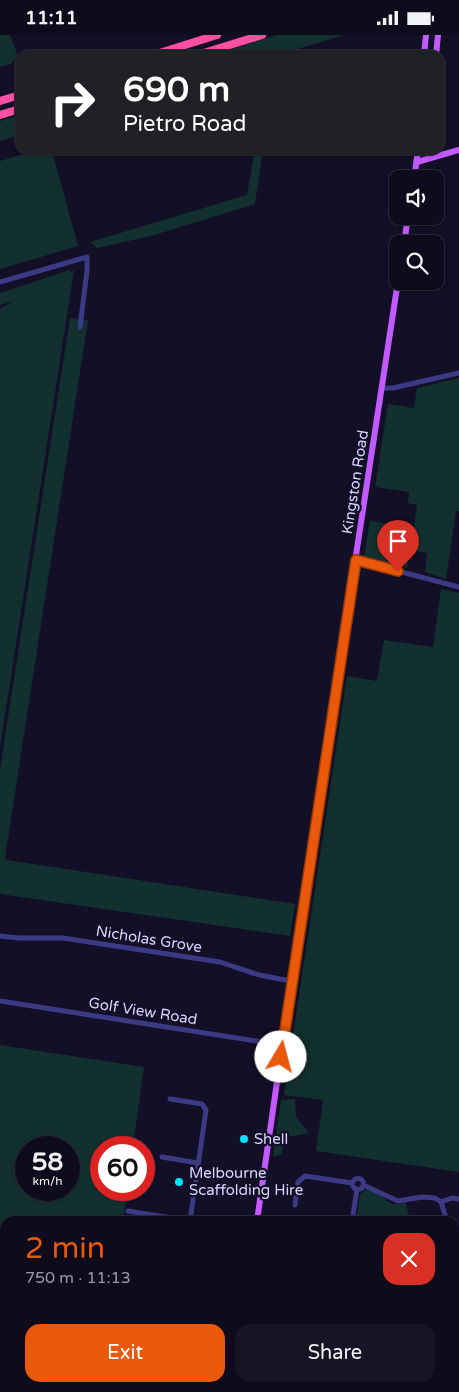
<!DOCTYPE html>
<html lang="en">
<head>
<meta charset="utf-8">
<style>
	body { margin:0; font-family:"Varela Round",sans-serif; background:#171425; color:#f1f3f6; height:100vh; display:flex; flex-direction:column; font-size:19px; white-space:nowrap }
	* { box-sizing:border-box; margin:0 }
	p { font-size:16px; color:#9b9ba3 }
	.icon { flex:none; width:28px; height:28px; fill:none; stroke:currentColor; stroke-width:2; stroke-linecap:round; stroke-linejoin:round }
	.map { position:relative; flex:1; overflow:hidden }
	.sheet { position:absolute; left:0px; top:1181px; width:460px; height:176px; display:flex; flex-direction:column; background:#0e0b1c; border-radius:15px 15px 0 0; box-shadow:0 1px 4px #0004,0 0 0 1px #2e2b3b }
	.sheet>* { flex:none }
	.guide { position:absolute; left:15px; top:15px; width:430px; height:105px; border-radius:15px; box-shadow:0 1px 4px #0004,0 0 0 1px #2e2b3b; background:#202124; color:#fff; overflow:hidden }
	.controls { position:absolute; left:389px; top:135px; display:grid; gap:10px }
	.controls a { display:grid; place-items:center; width:55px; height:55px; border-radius:10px; background:#0e0b1c; box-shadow:0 1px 4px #0004,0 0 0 1px #2e2b3b; font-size:25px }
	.speed { position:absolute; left:15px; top:1101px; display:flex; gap:10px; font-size:25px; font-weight:700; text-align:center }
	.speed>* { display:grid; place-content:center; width:65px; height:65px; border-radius:50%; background:#0e0b1c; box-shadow:0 1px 4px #0004,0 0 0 1px #2e2b3b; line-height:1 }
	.speed small { font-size:12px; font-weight:400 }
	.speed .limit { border:8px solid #d22; background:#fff; color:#111 }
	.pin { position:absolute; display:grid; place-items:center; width:42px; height:42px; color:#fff; margin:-51px -21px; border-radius:50% 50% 50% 0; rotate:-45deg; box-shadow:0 0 5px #0007 }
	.pin .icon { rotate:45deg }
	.me { position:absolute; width:55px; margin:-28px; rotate:8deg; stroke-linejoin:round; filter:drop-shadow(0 0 4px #0008) }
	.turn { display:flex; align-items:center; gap:18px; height:105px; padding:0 25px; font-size:22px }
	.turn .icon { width:65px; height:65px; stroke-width:2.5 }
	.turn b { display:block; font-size:35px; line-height:42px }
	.round { display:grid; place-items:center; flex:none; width:52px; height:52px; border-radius:15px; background:#171425 }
	.headline { display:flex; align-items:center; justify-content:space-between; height:85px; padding:0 25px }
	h1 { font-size:30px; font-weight:600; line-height:38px; color:#ea580c }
	.primary-button { display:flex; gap:10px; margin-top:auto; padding:10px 25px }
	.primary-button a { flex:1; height:58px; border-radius:15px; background:#ea580c; color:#fff; font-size:20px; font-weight:600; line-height:58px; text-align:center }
	.primary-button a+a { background:#171425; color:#f1f3f6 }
	.status { display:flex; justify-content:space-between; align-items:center; height:35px; padding:0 25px; background:#0e0b1c; direction:ltr }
	.status svg { height:14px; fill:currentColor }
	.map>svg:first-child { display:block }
	.green { fill:#12302f; fill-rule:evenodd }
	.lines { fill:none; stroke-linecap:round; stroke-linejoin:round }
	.minor { stroke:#3d3a85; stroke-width:5 }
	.major { stroke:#c25bff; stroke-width:6 }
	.highway { stroke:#ff4fa3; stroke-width:8 }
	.route-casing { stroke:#983908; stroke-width:12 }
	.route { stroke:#ea580c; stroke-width:9 }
	.poi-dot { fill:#00e5ff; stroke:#130f26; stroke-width:2 }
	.labels { text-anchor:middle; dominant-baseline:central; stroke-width:4.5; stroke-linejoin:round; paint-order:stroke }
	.street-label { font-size:15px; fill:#d9d4ff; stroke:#130f26 }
	.poi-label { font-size:15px; fill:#d9d4ff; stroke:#130f26; text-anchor:start }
</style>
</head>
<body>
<div class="status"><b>11:11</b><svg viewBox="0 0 49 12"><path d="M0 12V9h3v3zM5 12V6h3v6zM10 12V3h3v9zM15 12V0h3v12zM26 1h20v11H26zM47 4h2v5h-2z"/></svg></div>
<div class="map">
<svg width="459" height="1357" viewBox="0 0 459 1357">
	<rect width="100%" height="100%" fill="#130f26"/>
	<path class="green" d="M0,0H10L18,21L11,29L0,32Z
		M277,0H344L278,20H212Z
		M20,80V100L0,106V86Z
		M38,115H52L78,211L0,234V126Z
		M255,115H263L255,169L151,201L97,213L90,207L247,160Z
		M70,235L71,237L74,235L0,712V274L14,266L0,270V258Z
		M70,283L88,285L5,823L7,825L295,869L290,901L0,859V734Z
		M459,343V476H456L446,544L425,537L427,518L410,515L407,533L364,521L370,486L414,492L417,470L408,468L409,457L375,452L388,369L414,373L417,353Z
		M441,554L459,558V1137L316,1116L323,1065L284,1060L347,641L377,646L384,605L433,612Z
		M0,1010L144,1032L133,1112H101V1155H127L123,1186H5V1301L0,1300ZM26,1112H69V1155H26Z
		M295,1064L296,1082L309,1098L289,1102L284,1101L282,1119L273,1122L281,1065Z
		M365,1155C369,1156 374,1157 378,1159C389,1166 391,1173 405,1167L411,1186H356L360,1159Z"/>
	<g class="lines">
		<path class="minor" d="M0,247L87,222V236L80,292
			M383,353H393L459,338
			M356,525L459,552
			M0,901L19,903H63L220,927L259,940L291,946
			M0,966L282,1010
			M170,1064L202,1069L206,1075L190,1186
			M162,1122L198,1128
			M352.5 1149a5.5 5.5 0 1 1 11 0a5.5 5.5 0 1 1-11 0Z
			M363,1150L398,1166L422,1162L435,1163L441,1167L447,1186
			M441,1167L452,1163L459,1164
			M295,1170L298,1147L305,1141L352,1148
			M128,1176L190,1186
			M352,1186L357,1154
			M455,1290H459
			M455,1339L459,1340
			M393,1357V1352"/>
		<path class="major" d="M424,20L426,0
			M436,20L438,0
			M417,127L459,115
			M414,144L418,115
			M404,209L408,181
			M257,1186L303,866L398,246
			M231,1357L232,1352"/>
		<path class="highway" d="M153,20L217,0
			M197,20L262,0
			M0,66L20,60
			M0,80L20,74"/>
	</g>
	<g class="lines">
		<defs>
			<path id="route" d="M281,1022L356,525L398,536"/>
		</defs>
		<use href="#route" class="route-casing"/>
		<use href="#route" class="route"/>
	</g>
	<g class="poi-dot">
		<circle cx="244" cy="1104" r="5"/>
		<circle cx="179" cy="1147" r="5"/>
	</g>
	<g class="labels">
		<g class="street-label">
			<text transform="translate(355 447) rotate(-81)">Kingston Road</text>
			<text transform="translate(149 904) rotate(9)">Nicholas Grove</text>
			<text transform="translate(143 976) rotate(9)">Golf View Road</text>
		</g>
		<g class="poi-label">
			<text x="254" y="1104">Shell</text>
			<text x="189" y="1138">Melbourne<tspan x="189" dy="17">Scaffolding Hire</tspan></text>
		</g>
	</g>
</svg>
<div class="controls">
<a><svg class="icon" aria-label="sound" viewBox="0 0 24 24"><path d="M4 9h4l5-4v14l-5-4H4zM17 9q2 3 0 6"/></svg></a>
<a><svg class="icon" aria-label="search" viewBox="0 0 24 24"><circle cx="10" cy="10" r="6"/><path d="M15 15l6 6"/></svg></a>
</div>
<div class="speed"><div>58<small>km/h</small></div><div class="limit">60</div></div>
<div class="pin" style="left:398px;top:536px;background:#d93025"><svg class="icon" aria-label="arrive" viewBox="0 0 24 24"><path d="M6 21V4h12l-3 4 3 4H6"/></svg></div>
<svg class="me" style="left:281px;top:1022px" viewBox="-20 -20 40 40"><circle r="19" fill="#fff"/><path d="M0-13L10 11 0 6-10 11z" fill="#ea580c"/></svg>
<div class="guide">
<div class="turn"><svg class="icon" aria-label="right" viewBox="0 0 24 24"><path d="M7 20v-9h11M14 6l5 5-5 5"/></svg><div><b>690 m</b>Pietro Road</div></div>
</div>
<section class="sheet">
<div class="headline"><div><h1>2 min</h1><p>750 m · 11:13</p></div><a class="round" style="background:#d93025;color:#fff"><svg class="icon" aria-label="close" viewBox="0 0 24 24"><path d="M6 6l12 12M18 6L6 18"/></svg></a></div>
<div class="primary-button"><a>Exit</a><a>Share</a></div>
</section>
</div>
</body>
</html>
